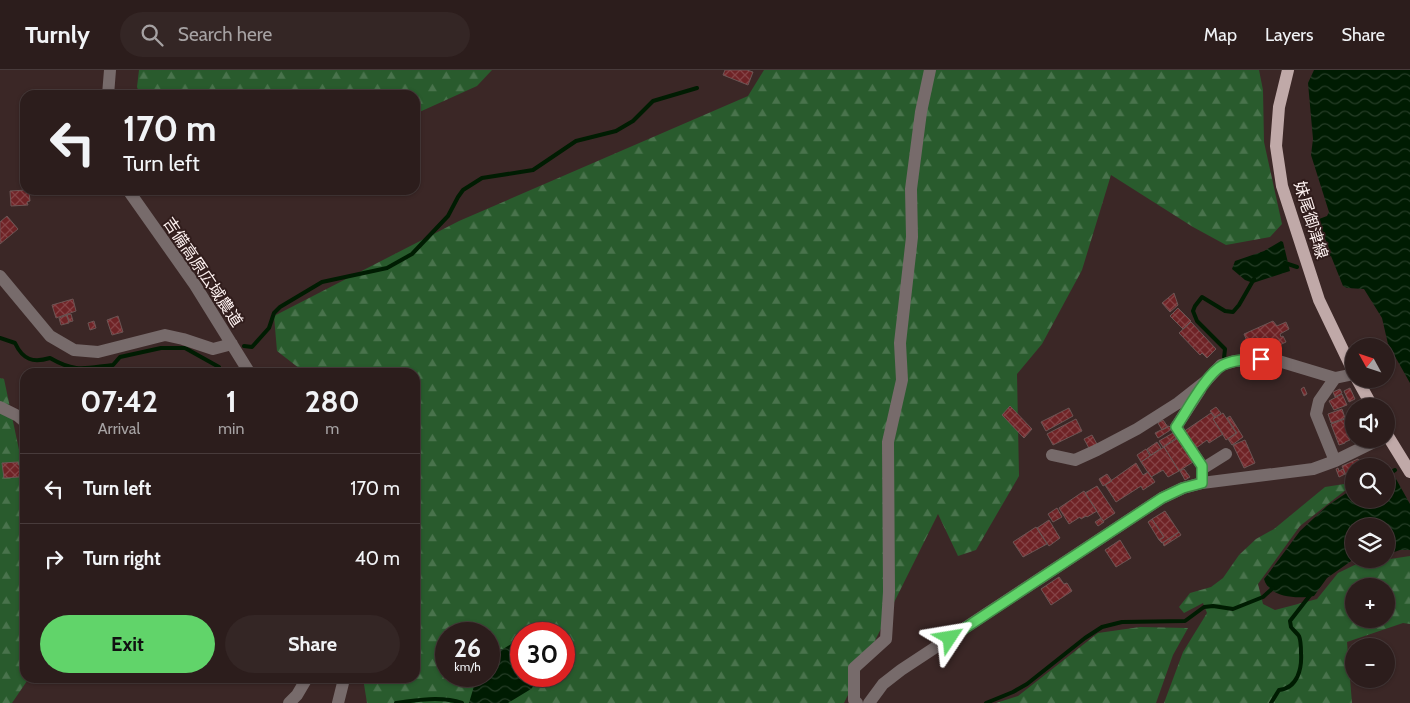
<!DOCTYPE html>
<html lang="en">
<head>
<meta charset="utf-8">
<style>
	body { margin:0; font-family:Cabin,"Noto Sans JP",sans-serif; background:#342625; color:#f1f3f6; height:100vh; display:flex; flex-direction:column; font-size:19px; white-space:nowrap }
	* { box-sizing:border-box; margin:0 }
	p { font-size:16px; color:#a6a2a3 }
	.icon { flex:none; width:28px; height:28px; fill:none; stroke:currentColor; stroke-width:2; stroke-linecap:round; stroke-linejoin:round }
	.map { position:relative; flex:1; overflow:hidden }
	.panel { position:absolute; left:20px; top:298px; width:400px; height:315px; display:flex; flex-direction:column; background:#2c1d1c; border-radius:15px; box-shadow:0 1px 4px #0004,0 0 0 1px #483b3b }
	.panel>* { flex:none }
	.hud { position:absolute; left:20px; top:20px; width:400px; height:105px; border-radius:15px; box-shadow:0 1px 4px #0004,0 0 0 1px #483b3b; background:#2c1d1c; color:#f1f3f6; overflow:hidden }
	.needle { width:32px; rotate:310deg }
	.buttons { position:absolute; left:1345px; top:268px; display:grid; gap:10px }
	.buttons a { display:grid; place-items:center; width:50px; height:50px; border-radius:50%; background:#2c1d1c; box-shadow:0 1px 4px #0004,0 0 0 1px #483b3b; font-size:25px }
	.speed { position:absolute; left:435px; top:552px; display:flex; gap:10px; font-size:25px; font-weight:700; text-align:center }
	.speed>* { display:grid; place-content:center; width:65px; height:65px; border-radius:50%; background:#2c1d1c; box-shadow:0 1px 4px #0004,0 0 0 1px #483b3b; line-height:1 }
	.speed small { font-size:12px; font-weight:400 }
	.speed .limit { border:8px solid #d22; background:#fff; color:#111 }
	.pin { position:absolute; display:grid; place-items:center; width:42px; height:42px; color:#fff; margin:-21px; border-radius:10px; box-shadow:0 2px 8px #0006 }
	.me { position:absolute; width:55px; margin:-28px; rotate:57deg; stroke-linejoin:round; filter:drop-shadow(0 0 4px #0008) }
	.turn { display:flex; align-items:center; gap:18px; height:105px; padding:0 20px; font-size:22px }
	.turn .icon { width:65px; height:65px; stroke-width:2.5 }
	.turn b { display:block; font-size:35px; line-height:42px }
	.eta { display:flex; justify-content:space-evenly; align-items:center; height:85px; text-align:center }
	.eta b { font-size:30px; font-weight:800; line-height:35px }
	.cta { display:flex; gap:10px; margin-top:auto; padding:10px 20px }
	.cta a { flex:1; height:58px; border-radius:30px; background:#61d46a; color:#111; font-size:20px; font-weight:800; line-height:58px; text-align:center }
	.cta a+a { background:#342625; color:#f1f3f6 }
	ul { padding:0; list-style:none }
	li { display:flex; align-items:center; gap:15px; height:70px; padding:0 20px; border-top:1px solid #483b3b }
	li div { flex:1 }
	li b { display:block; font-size:19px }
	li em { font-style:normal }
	header { display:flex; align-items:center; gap:30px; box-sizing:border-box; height:70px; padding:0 25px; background:#2c1d1c; border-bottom:1px solid #483b3b }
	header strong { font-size:24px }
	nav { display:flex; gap:28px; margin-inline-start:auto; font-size:18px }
	.search { width:350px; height:45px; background:#342625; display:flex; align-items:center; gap:12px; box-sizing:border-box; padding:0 18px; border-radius:28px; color:#a6a2a3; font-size:19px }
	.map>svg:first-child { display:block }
	.forest { fill:url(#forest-firs); fill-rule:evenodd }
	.water { fill:url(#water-waves) }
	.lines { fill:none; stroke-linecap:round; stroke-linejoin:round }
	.stream { stroke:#001c02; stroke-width:4 }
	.building { fill:url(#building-cross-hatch); stroke:#6c5554 }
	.minor { stroke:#776b6b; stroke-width:12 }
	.major { stroke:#c0a9a8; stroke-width:12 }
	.route-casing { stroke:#3f8a45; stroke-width:12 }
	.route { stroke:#61d46a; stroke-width:9 }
	.labels { text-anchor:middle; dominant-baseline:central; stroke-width:4; stroke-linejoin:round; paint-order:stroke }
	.street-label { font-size:16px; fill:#fef2f1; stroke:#311d1c }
</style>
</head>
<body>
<header>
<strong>Turnly</strong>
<div class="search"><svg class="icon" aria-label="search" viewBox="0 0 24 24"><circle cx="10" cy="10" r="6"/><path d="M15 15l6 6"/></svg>Search here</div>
<nav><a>Map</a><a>Layers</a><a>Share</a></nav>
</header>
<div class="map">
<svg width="1410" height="633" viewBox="0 0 1410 633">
	<defs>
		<pattern id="forest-firs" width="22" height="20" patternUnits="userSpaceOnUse" patternTransform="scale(1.25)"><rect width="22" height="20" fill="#295b2d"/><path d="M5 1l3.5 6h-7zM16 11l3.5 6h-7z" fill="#49734c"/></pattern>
		<pattern id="water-waves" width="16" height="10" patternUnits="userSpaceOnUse" patternTransform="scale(1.25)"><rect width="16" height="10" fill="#001c02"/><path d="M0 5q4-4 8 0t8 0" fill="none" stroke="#263d27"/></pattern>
		<pattern id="building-cross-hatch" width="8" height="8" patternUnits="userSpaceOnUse" patternTransform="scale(1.25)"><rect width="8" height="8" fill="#6f2326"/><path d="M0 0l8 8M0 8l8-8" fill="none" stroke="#854346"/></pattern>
	</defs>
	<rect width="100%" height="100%" fill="#3b2726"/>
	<path class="forest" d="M139,0H492L477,16L415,44V25H140L137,17Z
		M764,0H1259L1263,20L1264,72L1282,154L1270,167L1226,175L1193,157L1111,105L1082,200L1042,274L1017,304L1019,406L976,480L958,486L938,444L844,633H367L363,608H415V302H304L277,281L274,246L459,151L748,26ZM446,564H489V606H446ZM521,564H564V606H521Z
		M0,308L4,309L25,408V608H29L12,633H0Z
		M1344,414L1347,419L1300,456L1258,514L1263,534L1275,540L1317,529L1338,503L1367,489H1390L1410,486V554L1403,553L1347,572L1352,633H1164L1183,582L1207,543L1203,533L1184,543L1179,537L1190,523L1211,517L1223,508L1239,485L1256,469L1274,459L1325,417ZM1354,516H1386V549H1354Z
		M1140,557L1188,558L1173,585L1156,633H996L1018,626L1098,563Z"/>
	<path class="water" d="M1314,0H1410V313L1388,274L1382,248L1364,219L1347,218L1343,216L1331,186L1323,188L1322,187L1331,183L1318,152L1319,149L1327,146L1329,142L1311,85L1313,69L1308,13Z
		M1281,171L1283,172L1290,201L1253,213L1245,210L1232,199L1235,191L1264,181Z
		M1386,397L1391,400L1410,434V480H1400L1386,485V456H1354V489L1327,508L1314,526C1298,529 1269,528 1264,509L1268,504L1300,461L1327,436L1354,418V429H1386Z
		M521,568V606H542L531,619L508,633H469L477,606H489V581L503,579Z"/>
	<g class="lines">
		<path class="stream" d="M1285,193L1297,197
			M0,268L15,273C23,290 33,293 50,288C76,303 85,298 113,295L120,287L161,278H185L219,297
			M244,276L252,277L269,258L274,243L280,237L322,212L387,198L412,184L448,146L458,127L463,120L482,108L533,100L576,71L616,61L633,51L653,31L697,18
			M1224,288L1225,279L1197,251L1193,241L1195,236L1202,227L1225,241L1233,242L1239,235L1254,209
			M1386,406L1395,400
			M396,633C416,630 442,626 462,633
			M986,633L1013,622L1027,614L1085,568L1102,557L1122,552L1185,551L1204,537L1213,536L1233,539L1263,527L1273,518
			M1271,633L1279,620C1298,618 1302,598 1301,583C1301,577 1301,571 1299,566C1297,563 1293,560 1291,557L1290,551L1311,524"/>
	</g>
	<path class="building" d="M725,0H747L753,2L748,15L723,5Z
		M27,120V122H29L30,131L27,132L28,135L11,136L10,121Z
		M7,146L18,159L0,174V152Z
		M1174,223L1178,235L1170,242L1162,233Z
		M73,229L76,241L56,248L52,235Z
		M1178,238L1191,251L1183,259L1170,246Z
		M71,244L73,251L69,252L67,245Z
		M67,245L69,253L61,255L59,248Z
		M118,246L123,262L112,265L107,250Z
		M94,251L96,258L90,260L88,253Z
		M1273,251L1277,256L1286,252L1289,259L1280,264L1281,267L1283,266L1286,272L1258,285L1257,283L1251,286L1248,279L1250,278L1244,264Z
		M1191,252L1216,279L1207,288L1202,283L1200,285L1179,263Z
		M1304,317L1307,324L1304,326L1301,319Z
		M1350,318L1355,329L1349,332L1344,321Z
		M1340,319L1342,323L1335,327L1333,322Z
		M1342,324L1347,335L1334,340L1329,331Z
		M1010,336L1032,359L1024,368L1002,345Z
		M1216,337L1221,343L1215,347L1210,341Z
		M1069,338L1073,346L1046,361L1041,352Z
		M1342,339L1345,348L1331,353L1328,344Z
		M1211,343L1215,348L1213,349L1223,364L1209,373L1207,370L1196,378L1183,362Z
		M1223,343L1236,363L1226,370L1213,349Z
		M1230,346L1243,367L1232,375L1228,369L1237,363L1227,348Z
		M1076,349L1082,361L1053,375L1047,364Z
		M1345,349L1346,354L1350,353L1354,366L1349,368L1350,370L1345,372V373L1339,375L1331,354Z
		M1163,350L1168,357L1162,360L1158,353Z
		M1169,356L1172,359L1158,368L1155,363Z
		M1173,363L1176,368L1163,377L1159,371Z
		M1092,365L1098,376L1090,380L1084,369Z
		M1178,368L1193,392L1179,401L1164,377Z
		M1245,370L1255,393L1244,398L1233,375Z
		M1157,372L1161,378L1151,385L1147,379Z
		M1164,377L1179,401L1168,407L1163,400L1151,407L1141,392Z
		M1146,379L1150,386L1141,392L1137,385Z
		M1358,389L1362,395L1354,396V401L1346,405L1342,396Z
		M18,392V395L23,394L24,403L19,404V407L4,408L2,393Z
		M1136,393L1143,405L1148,402L1155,412L1143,420L1141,416L1116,432L1105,415Z
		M1338,398L1339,401L1343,399L1345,404L1339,407L1336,399Z
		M1184,399L1190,407L1185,410L1180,401Z
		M1107,404L1112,411L1103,416L1099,409Z
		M1097,416L1115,443L1103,451L1085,423Z
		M1084,421L1097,441L1087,447L1086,446L1081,449L1080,447L1069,454L1059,438Z
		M1057,438L1062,447L1053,452L1048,444Z
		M1165,441L1179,462L1162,473L1159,470L1164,467L1152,449Z
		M1101,448L1104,452L1098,456L1095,452Z
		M1152,449L1164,467L1159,470L1148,452Z
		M1049,450L1060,468L1049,476L1037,458Z
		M1036,457L1047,474L1023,487L1013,472Z
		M1179,462L1181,465L1164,476L1163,473Z
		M1120,470L1131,488L1116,497L1105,480Z
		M1059,507L1064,514L1067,513L1072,521L1051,535L1041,519Z"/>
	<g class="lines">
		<path class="minor" d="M108,25L110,0
			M128,120L195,215L249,302
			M0,206L50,266L74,280L98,282L165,265L183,269L213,279L232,274
			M1335,308L1319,331L1316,344L1335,391
			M1200,320L1176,357L1202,396V413
			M0,337L18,346L25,352
			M1052,385L1075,390L1097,380L1137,359L1178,333L1206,311L1221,295L1235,291L1272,289L1335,308L1354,304
			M1202,399L1226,384
			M289,633L297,625L307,608
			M338,633L343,613L342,608
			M857,633L854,630V598L886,569L889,522L888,372L902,310L900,273L912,167L911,119L921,42L930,0
			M869,633L883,614L901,600L1162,428L1183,418L1202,413L1313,399L1335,391L1380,369"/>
		<path class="major" d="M1288,0L1279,37L1276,76L1282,116L1319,230L1354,303
			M1357,309L1372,336
			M1386,363L1410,402"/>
	</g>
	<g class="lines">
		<defs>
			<path id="route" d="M950,568L1162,428L1183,418L1202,413V396L1176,357C1187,341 1206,304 1223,295C1234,289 1248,290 1261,289"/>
		</defs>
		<use href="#route" class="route-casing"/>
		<use href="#route" class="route"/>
	</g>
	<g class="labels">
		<g class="street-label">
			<text transform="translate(1311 150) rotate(73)">妹尾御津線</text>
			<text transform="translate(203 202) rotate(56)">吉備高原広域農道</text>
		</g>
	</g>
</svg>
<div class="buttons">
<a><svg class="needle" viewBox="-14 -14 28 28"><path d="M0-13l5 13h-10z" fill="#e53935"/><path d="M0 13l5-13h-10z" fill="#a6a2a3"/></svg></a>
<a><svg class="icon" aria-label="sound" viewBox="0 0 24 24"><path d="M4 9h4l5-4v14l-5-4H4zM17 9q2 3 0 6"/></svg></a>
<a><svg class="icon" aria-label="search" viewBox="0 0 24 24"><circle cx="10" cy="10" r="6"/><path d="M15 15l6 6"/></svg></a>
<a><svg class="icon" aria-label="layers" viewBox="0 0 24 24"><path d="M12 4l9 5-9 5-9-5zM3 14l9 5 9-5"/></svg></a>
<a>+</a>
<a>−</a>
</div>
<div class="speed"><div>26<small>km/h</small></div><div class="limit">30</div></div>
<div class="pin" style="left:1261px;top:289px;background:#d93025"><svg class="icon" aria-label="arrive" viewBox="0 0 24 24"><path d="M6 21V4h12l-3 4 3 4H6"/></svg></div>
<svg class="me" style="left:950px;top:568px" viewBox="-20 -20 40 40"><path d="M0-17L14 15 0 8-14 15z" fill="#61d46a" stroke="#fff" stroke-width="4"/></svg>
<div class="hud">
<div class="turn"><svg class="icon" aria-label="left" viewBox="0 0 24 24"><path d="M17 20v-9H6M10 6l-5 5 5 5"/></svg><div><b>170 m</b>Turn left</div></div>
</div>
<section class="panel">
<div class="eta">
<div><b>07:42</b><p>Arrival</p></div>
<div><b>1</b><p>min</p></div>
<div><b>280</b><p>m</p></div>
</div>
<ul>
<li><svg class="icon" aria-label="left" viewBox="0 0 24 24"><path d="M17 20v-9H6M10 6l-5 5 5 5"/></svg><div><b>Turn left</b></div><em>170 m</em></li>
<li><svg class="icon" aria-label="right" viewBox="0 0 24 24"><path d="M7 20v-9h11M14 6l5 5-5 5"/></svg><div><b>Turn right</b></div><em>40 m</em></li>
</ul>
<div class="cta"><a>Exit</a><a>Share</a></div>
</section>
</div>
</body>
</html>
